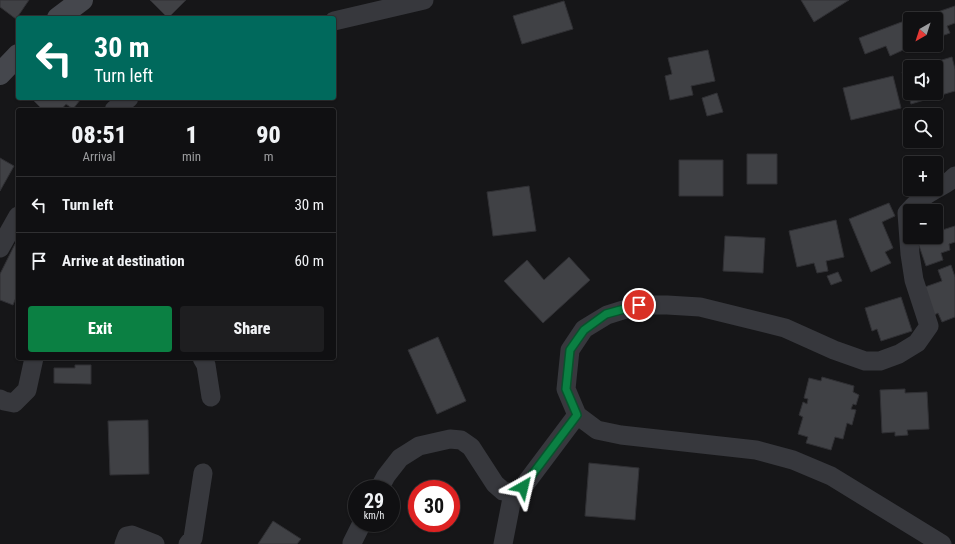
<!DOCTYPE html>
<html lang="en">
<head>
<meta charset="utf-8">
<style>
	body { margin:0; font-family:"Roboto Condensed",sans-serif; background:#1e1e20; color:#f1f3f6; height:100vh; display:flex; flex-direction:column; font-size:15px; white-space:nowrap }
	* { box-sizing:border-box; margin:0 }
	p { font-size:13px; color:#9c9d9f }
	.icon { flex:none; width:22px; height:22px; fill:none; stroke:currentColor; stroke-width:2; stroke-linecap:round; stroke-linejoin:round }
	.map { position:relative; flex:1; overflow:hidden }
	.drawer { position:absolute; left:16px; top:108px; width:320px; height:252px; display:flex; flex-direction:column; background:#101012; border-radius:4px; box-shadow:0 1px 3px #0004,0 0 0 1px #303032 }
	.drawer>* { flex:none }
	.guide { position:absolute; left:16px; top:16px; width:320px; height:84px; border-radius:4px; box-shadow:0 1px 3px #0004,0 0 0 1px #303032; background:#00695c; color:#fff; overflow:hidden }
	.needle { width:26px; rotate:219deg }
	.buttons { position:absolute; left:903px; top:12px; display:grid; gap:8px }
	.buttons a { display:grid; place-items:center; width:40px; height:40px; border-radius:4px; background:#101012; box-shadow:0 1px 3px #0004,0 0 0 1px #303032; font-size:20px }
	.speed { position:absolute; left:348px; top:480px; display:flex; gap:8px; font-size:20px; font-weight:700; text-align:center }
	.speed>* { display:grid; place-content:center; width:52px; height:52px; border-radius:50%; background:#101012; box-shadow:0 1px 3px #0004,0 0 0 1px #303032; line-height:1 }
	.speed small { font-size:10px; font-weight:400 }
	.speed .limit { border:6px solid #d22; background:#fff; color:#111 }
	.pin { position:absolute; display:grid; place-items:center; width:34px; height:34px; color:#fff; margin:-17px; border:2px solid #fff; border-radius:50%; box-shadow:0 1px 4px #0007 }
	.me { position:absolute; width:44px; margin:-22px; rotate:37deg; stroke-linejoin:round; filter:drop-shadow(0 0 3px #0008) }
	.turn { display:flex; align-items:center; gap:14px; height:84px; padding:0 12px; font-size:18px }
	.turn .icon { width:52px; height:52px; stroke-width:2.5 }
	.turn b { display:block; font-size:28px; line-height:34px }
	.eta { display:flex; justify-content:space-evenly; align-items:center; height:68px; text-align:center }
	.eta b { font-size:24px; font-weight:800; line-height:28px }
	.action { display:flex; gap:8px; margin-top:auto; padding:8px 12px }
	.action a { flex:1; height:46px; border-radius:4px; background:#0b8043; color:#fff; font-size:16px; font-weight:800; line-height:46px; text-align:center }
	.action a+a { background:#1e1e20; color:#f1f3f6 }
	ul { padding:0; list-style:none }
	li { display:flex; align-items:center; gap:12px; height:56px; padding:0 12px; border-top:1px solid #303032 }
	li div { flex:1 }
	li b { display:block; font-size:15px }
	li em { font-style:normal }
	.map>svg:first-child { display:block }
	.building { fill:#404145; stroke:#303034 }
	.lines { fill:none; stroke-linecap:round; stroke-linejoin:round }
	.street { stroke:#37383d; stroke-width:19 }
	.secondary { stroke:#45474d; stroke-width:22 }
	.route-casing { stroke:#07532c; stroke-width:10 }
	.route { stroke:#0b8043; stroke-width:7 }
</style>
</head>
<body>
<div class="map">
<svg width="955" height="544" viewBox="0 0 955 544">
	<rect width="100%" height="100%" fill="#161618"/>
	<path class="building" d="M0,0H29L16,19L0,7Z
		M150,0H186L168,18Z
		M801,0H849L814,22Z
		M564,1L573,29L522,44L513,16Z
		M955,6V23L947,26L950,33L936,38V19H917Z
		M907,20L910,28V45H914L890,56L886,46L865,54L859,38Z
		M708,50L715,81L691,86L693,95L670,100L665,76L672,74L668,58Z
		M952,57L955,69V91L911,104L902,72L910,69V93H936V67H918Z
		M893,76L901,108L851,120L843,88Z
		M717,93L723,112L707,116L702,98Z
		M31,98H78L80,100L73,109L66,104L61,110H37L40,107Z
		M747,154H777V184H747Z
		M0,158L14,166L0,191Z
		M679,160H723V196H679Z
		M529,186L536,231L493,236L487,192Z
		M889,203L895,216L882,222L893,248L885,252L891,263L871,272L849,219Z
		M836,220L844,257L826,261L828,271L817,273L814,263L797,267L789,231Z
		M955,226V242L949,244L950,250L941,253L943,260L926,266L916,237H936V232Z
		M725,236L765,238L763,273L723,271Z
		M15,244L18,245V295H17L13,305L0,300V274Z
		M569,257L590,280L543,323L504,281L527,260L544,280Z
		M951,265L955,277V317L942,322L938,313L932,316L922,288L942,281L938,270Z
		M838,272L842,281L831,285L827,276Z
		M901,297L912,331L881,341L877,329L872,331L865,308Z
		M438,337L466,401L437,414L408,350Z
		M75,365H91V384L54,383V368H75Z
		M822,377L854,386L853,392L859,395L856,405L853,404L851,409L856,410L852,425L847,423L843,439L835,437L831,450L806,443L808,437L798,434L803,417L799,415L803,402L807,404L808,399L804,398L809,378L821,381Z
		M905,389V393L927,392L929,429L907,430L908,435L895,436V432L882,433L880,390Z
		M148,420L149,474L110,475L108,421Z
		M589,463L639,468L635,520L585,516Z
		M273,521L301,539L297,544H258Z"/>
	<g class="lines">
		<path class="street" d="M334,21L424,0
			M114,110L129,98
			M0,248L18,216
			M202,358L206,365L211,397
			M0,399L4,401L14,403L27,390L34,358
			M379,489L386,476L400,458L419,446L450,439L461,440L471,447L495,484L503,491L513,493L523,487L577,415
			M352,543L362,523
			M124,544L127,536L132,535L155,544
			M188,544L193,538L203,473
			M503,544L513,493
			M942,544L831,476L793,460L756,450L621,435L597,430L577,415L566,389L570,350L584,329L607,315L639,305H667L700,307L785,328L834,350L865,361H880L899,354L917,343L929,326L914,280L910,254L907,213C914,205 922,197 931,192C940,186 948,184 955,176"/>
		<path class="secondary" d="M58,18L82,0
			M0,74L18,55"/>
	</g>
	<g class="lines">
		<defs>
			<path id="route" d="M523,487L577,415L566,389L570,350L584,330L606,314L639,305"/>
		</defs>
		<use href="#route" class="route-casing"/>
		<use href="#route" class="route"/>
	</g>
</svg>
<div class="buttons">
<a><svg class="needle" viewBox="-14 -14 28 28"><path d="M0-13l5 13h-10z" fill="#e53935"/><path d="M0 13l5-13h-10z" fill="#9c9d9f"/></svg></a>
<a><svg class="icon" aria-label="sound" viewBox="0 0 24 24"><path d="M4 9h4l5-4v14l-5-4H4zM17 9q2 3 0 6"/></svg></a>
<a><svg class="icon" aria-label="search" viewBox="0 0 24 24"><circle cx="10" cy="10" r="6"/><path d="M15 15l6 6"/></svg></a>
<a>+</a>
<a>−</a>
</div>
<div class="speed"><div>29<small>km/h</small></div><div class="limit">30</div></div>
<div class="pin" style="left:639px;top:305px;background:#d93025"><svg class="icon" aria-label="arrive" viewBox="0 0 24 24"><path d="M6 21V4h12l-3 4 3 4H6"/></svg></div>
<svg class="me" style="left:523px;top:487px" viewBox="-20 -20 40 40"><path d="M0-17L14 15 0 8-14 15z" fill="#0b8043" stroke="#fff" stroke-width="4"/></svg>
<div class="guide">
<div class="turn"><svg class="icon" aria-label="left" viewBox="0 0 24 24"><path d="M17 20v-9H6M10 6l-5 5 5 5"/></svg><div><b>30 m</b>Turn left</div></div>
</div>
<section class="drawer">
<div class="eta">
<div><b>08:51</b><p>Arrival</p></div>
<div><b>1</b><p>min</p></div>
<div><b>90</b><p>m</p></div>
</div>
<ul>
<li><svg class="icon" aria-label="left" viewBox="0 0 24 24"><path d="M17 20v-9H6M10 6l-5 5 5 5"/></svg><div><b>Turn left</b></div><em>30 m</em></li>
<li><svg class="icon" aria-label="arrive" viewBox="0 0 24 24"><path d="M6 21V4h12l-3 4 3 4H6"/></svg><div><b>Arrive at destination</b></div><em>60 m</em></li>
</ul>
<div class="action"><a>Exit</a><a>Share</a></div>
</section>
</div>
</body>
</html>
